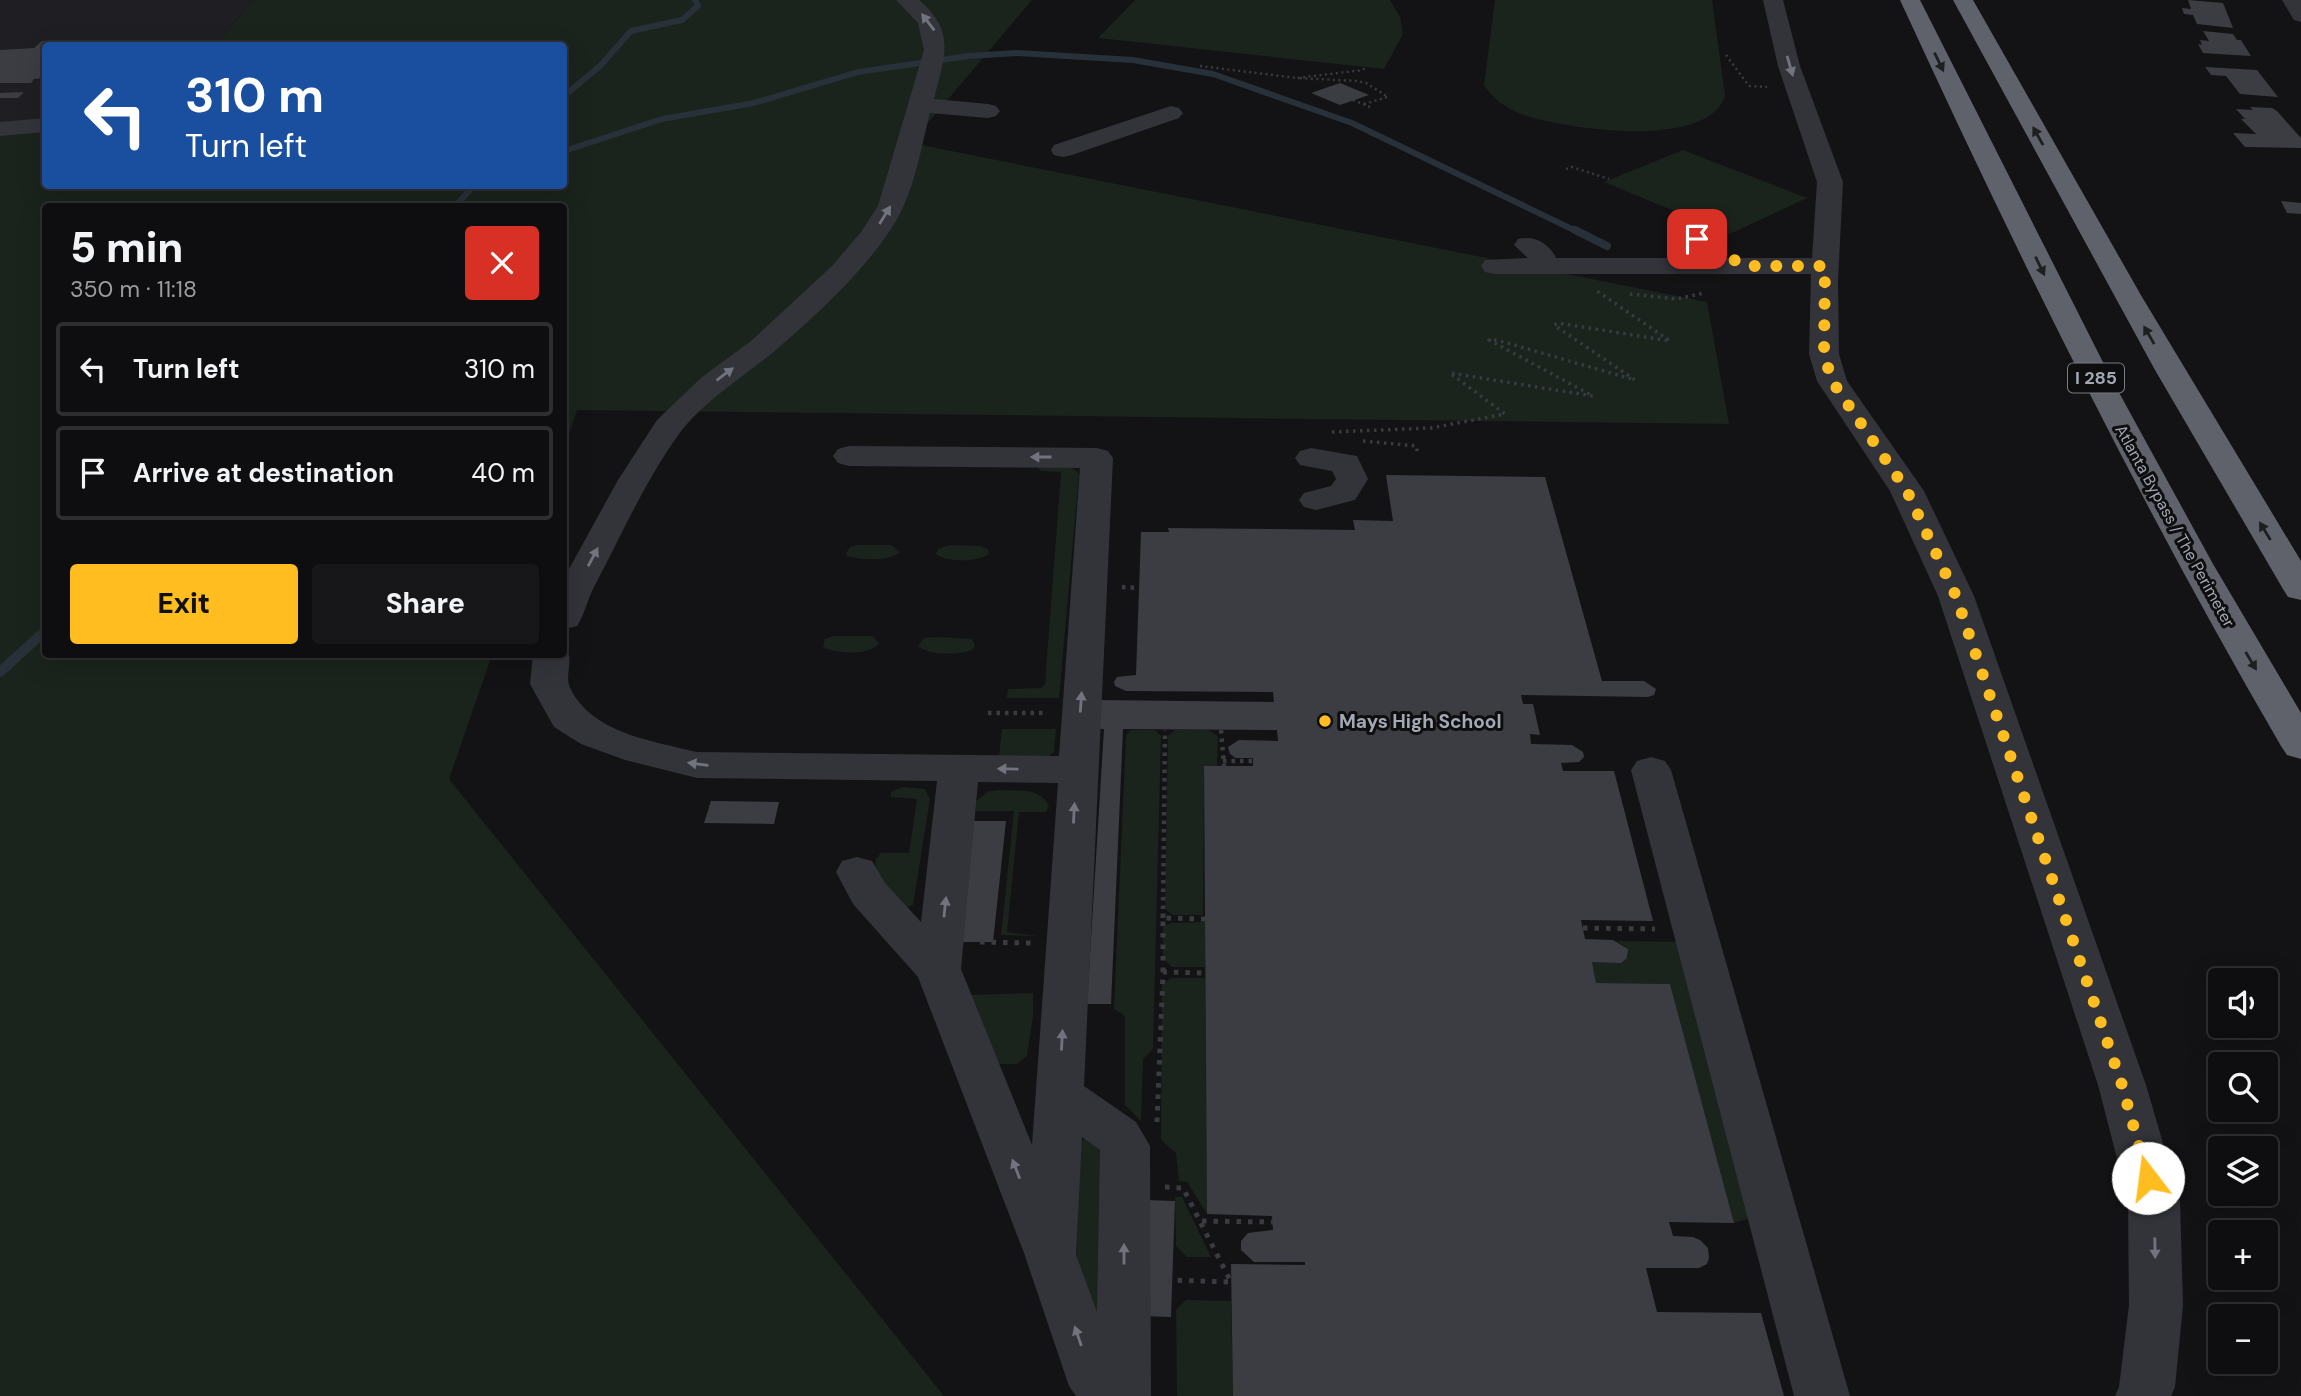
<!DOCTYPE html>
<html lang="en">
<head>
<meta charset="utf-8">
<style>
	body { margin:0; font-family:"DM Sans",sans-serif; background:#171719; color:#f1f3f6; height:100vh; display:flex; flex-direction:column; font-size:26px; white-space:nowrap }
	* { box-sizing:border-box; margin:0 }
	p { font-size:23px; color:#9b9c9f }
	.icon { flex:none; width:38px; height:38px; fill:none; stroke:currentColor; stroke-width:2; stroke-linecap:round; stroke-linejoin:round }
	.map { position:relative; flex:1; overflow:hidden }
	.details { position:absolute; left:42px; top:203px; width:525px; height:455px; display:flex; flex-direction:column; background:#0e0e10; border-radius:7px; box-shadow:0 7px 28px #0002,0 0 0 2px #2e2e30 }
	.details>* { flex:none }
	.top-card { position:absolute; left:42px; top:42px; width:525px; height:147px; border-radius:7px; box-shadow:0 7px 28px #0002,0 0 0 2px #2e2e30; background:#1a4fa0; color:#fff; overflow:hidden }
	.controls { position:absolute; left:2208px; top:968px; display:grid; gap:14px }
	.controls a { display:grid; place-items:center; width:70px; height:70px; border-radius:7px; background:#0e0e10; box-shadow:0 7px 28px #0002,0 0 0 2px #2e2e30; font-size:35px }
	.pin { position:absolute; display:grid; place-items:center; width:60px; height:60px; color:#fff; margin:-30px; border-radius:14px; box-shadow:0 4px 10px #0006 }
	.me { position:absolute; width:77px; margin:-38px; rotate:345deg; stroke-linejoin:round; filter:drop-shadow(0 0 5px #0008) }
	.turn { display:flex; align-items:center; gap:24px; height:147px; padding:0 28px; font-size:32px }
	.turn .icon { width:91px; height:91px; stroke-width:2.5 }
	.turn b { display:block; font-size:49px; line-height:60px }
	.round { display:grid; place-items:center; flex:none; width:74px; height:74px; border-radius:7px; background:#171719 }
	.summary { display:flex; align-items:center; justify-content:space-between; height:119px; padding:0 28px }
	h1 { font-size:42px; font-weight:800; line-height:52px }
	.primary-button { display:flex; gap:14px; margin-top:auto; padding:14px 28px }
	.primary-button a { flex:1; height:80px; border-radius:7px; background:#ffbd20; color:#111; font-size:28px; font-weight:800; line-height:80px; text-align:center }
	.primary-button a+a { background:#171719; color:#f1f3f6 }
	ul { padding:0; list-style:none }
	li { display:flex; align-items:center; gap:21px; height:94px; margin:0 14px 10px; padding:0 14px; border:4px solid #2e2e30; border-radius:7px }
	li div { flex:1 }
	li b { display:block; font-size:26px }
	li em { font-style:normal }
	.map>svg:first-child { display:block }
	.built { fill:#1f1e22 }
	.green { fill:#1a231c }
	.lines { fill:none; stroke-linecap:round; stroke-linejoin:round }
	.stream-far2 { stroke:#283139; stroke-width:6 }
	.stream-far1 { stroke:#283139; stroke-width:8 }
	.stream { stroke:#283139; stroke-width:10 }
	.building { fill:#3c3d42 }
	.path-far3 { stroke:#393b41; stroke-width:2.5; stroke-dasharray:2 3.5; stroke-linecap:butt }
	.path-far2 { stroke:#393b41; stroke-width:3.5; stroke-dasharray:2.5 4.5; stroke-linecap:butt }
	.path-far1 { stroke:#393b41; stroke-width:4.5; stroke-dasharray:3.5 5; stroke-linecap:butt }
	.path { stroke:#393b41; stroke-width:5; stroke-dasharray:4.5 7; stroke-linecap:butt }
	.minor { fill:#33343a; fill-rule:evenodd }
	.highway { fill:#5f626b; fill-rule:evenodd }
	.oneway { fill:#71747e }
	.oneway2 { fill:#1e1f21 }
	.route { stroke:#ffbd20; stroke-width:12; stroke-dasharray:0 21.6 }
	.poi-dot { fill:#ffbd20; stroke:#0e0e0f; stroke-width:2.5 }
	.labels { text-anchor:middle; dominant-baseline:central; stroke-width:6; stroke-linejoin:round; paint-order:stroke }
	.far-street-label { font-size:16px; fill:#a3a8b6; stroke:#0e0e0f }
	.shield { fill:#0e0e0f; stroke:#767a84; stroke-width:2 }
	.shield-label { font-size:18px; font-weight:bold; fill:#a3a8b6 }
	.poi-label { font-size:19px; font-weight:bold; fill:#a3a8b6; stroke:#0e0e0f; text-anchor:start }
</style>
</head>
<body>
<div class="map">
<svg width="2301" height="1396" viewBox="0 0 2301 1396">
	<rect width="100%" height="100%" fill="#131315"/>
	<path class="built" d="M0,0H253L216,45L46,46L45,132L0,134Z"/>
	<path class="green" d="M253,0H1032L911,143L1707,302L1729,424L577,410L564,449V206H46V654L492,655L449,779L944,1396H0V134L45,132L46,186H564V46L216,45Z
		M1135,0H1390L1400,17L1403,34L1384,69L1098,38Z
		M1495,0H1712L1725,95C1711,151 1560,129 1521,114C1506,108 1492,98 1484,85Z
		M1683,150L1807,198L1730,234L1604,182Z
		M1037,467C1051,467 1070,462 1079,474L1059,698H1007L1008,689L1041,688L1045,684L1061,472L1041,471Z
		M858,545H891L900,552C888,562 861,560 847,556L846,553L850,547Z
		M949,545L980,546L988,549L989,554C977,562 947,563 936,554L938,549Z
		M834,636H872L879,643C871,656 836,654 823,647L825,639Z
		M938,637L972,639L975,645L972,650C959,655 929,656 918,646L924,638Z
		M1002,729H1056L1054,752L1049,756H999Z
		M1131,730H1155L1161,736L1153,1049L1143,1059L1141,1121L1125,1105V1016L1114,1009L1126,735Z
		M1175,730H1208L1218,736L1217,766L1204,767L1203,915H1173L1165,909L1168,736Z
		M903,787L925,789L930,799L913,905L905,908L875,871L876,859L881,853H909L917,799L891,797V792Z
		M999,790C1017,791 1040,787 1049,806L1046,812H1019L1007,932L1039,936L1001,935L1014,811H976V801L989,791Z
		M1205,922V967H1172L1163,959V926L1172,923Z
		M1616,941L1685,942L1751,1218L1734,1223L1670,984L1596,983L1592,962L1623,961L1628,956L1626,947Z
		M1171,978H1205L1207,1214L1187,1182L1179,1181L1176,1153L1161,1140L1162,984Z
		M1033,993V1016L1027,1056L1017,1064H998L965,995Z
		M1085,1137L1102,1152L1098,1317L1076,1268L1080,1144Z
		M1175,1197H1182L1211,1257H1187L1176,1246Z
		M1186,1300L1231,1301L1233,1396H1177L1176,1310Z"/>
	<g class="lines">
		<path class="stream-far2" d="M564,96L600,66L631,31L682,20L698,6L695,0
			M564,151L662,119L754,103L858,72L968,56L1017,53L1133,60L1213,74L1352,123L1578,232
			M455,206L474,186"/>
		<path class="stream-far1" d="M1575,230L1607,246"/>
		<path class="stream" d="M0,672L46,630"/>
	</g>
	<path class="building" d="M2188,0L2223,3L2233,28L2197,24L2193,15L2184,14L2182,8L2191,9Z
		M2203,31L2233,34L2237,40H2241L2251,56L2203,53L2198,44L2202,45L2200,40L2209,41Z
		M64,40L59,46H46V78L34,79L31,83H0V50L34,48L42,41Z
		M2205,67L2257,70L2278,97L2240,94L2226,76L2211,75Z
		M1340,83L1369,95L1340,105L1311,93Z
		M24,92L18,98H0V93Z
		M2250,107L2272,108L2277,111L2301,138V148L2245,147L2233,133L2256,134L2241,119H2245L2236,109L2253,110Z
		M2281,201L2301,203V214L2287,213Z
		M1386,475L1545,477L1602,681H1644L1656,689L1654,695L1648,697L1521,695L1523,704H1533L1540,735L1530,734L1531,744L1572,745L1583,752L1584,757L1579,762L1561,763L1563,771H1614L1653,921L1581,920L1585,939L1613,940L1628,949L1627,958L1621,963L1592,962L1596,983L1670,984L1734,1223L1669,1222L1673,1236L1693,1237L1700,1240L1708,1248L1709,1258L1707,1264L1699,1268H1646L1657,1312L1761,1313L1784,1396H1233L1231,1264L1305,1265V1262H1254L1241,1250V1241L1248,1233L1273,1230L1272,1216L1207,1214L1204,766H1253V758H1236L1230,754L1228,747L1239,740L1278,741L1277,730L1123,729L1111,1004H1087L1104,729H1097V700L1274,702L1273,692L1126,691L1115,686L1114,682L1117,677L1136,675L1141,532H1169L1168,528L1355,530L1353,520L1393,521Z
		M711,801L779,802L774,824L704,823Z
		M972,821H1006L993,942H956Z
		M1146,1200L1175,1201L1171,1317L1141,1316Z"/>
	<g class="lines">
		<path class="path-far3" d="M1726,55L1749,86L1767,87
			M1200,66L1297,78
			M1353,100L1370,107
			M1364,104L1388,97L1366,83L1357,81L1297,78L1363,70L1365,67
			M1566,169L1572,167L1609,179"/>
		<path class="path-far2" d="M1630,294L1677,299L1704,293
			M1332,432L1431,428L1505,414L1450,373L1593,396L1489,340H1497L1635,380L1554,325L1558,323L1670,341L1597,291
			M1363,441L1416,446L1418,454"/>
		<path class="path-far1" d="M1122,587L1139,588
			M988,713H1047
			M1221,730L1224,766
			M1223,761H1253
			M1163,909L1165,730"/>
		<path class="path" d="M1163,918V907
			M1583,928L1655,929
			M980,942L1031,943
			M1163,972V918L1205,919
			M1157,1122L1163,972L1206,973
			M1165,1187L1183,1188L1231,1282L1167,1280
			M1202,1221L1273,1222"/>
		<path class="minor" d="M896,0H919C957,32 944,57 934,99L988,104L996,106L1000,111L996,116L988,118L930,113C922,143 917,176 904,205C882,256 814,318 771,354C740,379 703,402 679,434C645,481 621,536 594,587C587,600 585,614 577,626L564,629V578L618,480L657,420L702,377L751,341L832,266L861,232L878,206L924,50L918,23Z
			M1763,0H1783L1800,66L1843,182L1838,281L1839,354L1847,381L1924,491L1974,596L2146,1085L2180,1201L2183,1305L2175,1387L2171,1396H2115L2119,1387L2129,1305L2128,1201L2098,1085L1938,596L1890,491L1817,381L1809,354L1811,274H1495L1485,272L1481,266L1485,260L1528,258L1514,245L1518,239C1534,235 1549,243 1556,258H1812L1817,182L1778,66Z
			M2282,0H2301V22L2294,20Z
			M1171,106L1179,108L1183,113L1179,118L1072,155L1063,157L1054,155L1051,150L1054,145Z
			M46,118V132L0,136V122Z
			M849,446L1097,448L1108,451L1113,458L1084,1086L1136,1122L1150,1146L1151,1396H1076L1069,1386L1024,1253L918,977L853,904L836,872L842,861L857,857L872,861L885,883L921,922L937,781L697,778L625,760L581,744L554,727L530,684L533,654H564L565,646C575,660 564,674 570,688C592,733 652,741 697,752L1059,756L1080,468L849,466L838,463L833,456L838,449ZM978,782L1058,783L1032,1145L961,969ZM1082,1137L1100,1150L1097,1312L1076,1255Z
			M1311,448L1357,456L1368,479L1355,500L1316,510L1304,507L1299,500L1304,493L1331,486L1336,479L1332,471L1300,465L1295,458L1300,451Z
			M1651,757L1665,761L1671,770L1850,1396H1794L1631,770L1637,761Z"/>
		<path class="highway" d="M1900,0H1920L2111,378L2213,564L2301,713V759L2287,755L2281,746C2140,504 2017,254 1900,0Z
			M1953,0H1973L2142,297L2301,561V600L2288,597L2283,589L2155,370Z"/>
	</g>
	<defs><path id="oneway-solid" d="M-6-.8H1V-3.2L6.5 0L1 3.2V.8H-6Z" transform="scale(1.75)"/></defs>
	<g class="oneway">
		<use href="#oneway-solid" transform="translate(928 22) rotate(-127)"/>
		<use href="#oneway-solid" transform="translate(1790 66) rotate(74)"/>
		<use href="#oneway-solid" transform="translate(885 215) rotate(-58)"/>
		<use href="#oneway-solid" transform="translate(725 374) rotate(-37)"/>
		<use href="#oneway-solid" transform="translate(1041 457) rotate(-180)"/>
		<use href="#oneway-solid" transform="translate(593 557) rotate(-62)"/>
		<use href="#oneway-solid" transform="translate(1081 702) rotate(-86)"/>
		<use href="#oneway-solid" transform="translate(698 764) rotate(-173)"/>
		<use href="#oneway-solid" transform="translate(1008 769) rotate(-179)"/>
		<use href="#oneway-solid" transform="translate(1074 813) rotate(-87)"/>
		<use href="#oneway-solid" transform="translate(945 907) rotate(-84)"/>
		<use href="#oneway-solid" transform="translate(1062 1040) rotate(-87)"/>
		<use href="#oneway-solid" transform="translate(1016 1169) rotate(-111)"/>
		<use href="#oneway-solid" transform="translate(2155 1248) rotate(89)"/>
		<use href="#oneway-solid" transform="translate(1124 1254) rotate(-90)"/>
		<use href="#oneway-solid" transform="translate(1078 1336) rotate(-109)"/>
	</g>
	<g class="oneway2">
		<use href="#oneway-solid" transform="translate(1939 62) rotate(64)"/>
		<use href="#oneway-solid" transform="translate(2038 136) rotate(-119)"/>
		<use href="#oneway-solid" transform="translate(2040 266) rotate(64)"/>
		<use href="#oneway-solid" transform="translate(2149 335) rotate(-120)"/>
		<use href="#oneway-solid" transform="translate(2265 531) rotate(-122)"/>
		<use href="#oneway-solid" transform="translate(2251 661) rotate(59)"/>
	</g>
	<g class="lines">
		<path class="route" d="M1697,239L1745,266H1825L1824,354L1832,381L1907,491L1956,596L2122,1085L2148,1178"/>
	</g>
	<circle class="poi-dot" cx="1325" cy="721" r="7"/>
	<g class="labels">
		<g class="far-street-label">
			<text transform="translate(2175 526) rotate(61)">Atlanta Bypass / The Perimeter</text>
		</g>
		<rect class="shield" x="2068" y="363.5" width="56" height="29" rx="5"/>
		<g class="shield-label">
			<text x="2096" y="378">I 285</text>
		</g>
		<g class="poi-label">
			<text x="1339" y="721">Mays High School</text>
		</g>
	</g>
</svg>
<div class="controls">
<a><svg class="icon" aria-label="sound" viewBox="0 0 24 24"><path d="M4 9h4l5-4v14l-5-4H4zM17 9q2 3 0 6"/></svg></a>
<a><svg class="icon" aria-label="search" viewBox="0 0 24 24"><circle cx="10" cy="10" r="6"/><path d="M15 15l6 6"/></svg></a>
<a><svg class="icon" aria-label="layers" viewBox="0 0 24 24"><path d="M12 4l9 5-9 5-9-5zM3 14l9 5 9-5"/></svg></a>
<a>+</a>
<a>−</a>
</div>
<div class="pin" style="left:1697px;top:239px;background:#d93025"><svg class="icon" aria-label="arrive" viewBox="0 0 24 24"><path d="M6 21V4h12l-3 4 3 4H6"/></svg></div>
<svg class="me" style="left:2148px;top:1178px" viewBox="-20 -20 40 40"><circle r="19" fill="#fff"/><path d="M0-13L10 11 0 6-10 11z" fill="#ffbd20"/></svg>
<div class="top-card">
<div class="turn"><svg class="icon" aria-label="left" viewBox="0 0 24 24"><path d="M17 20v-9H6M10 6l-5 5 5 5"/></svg><div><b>310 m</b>Turn left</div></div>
</div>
<section class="details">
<div class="summary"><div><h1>5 min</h1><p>350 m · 11:18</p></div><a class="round" style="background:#d93025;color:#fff"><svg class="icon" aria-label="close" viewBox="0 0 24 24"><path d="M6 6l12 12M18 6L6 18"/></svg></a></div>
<ul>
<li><svg class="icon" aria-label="left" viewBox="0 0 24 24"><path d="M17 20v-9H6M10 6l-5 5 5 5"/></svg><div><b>Turn left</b></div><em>310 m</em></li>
<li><svg class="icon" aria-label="arrive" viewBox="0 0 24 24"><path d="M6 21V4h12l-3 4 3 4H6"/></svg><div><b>Arrive at destination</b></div><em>40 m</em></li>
</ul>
<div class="primary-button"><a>Exit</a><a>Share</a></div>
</section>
</div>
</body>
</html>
